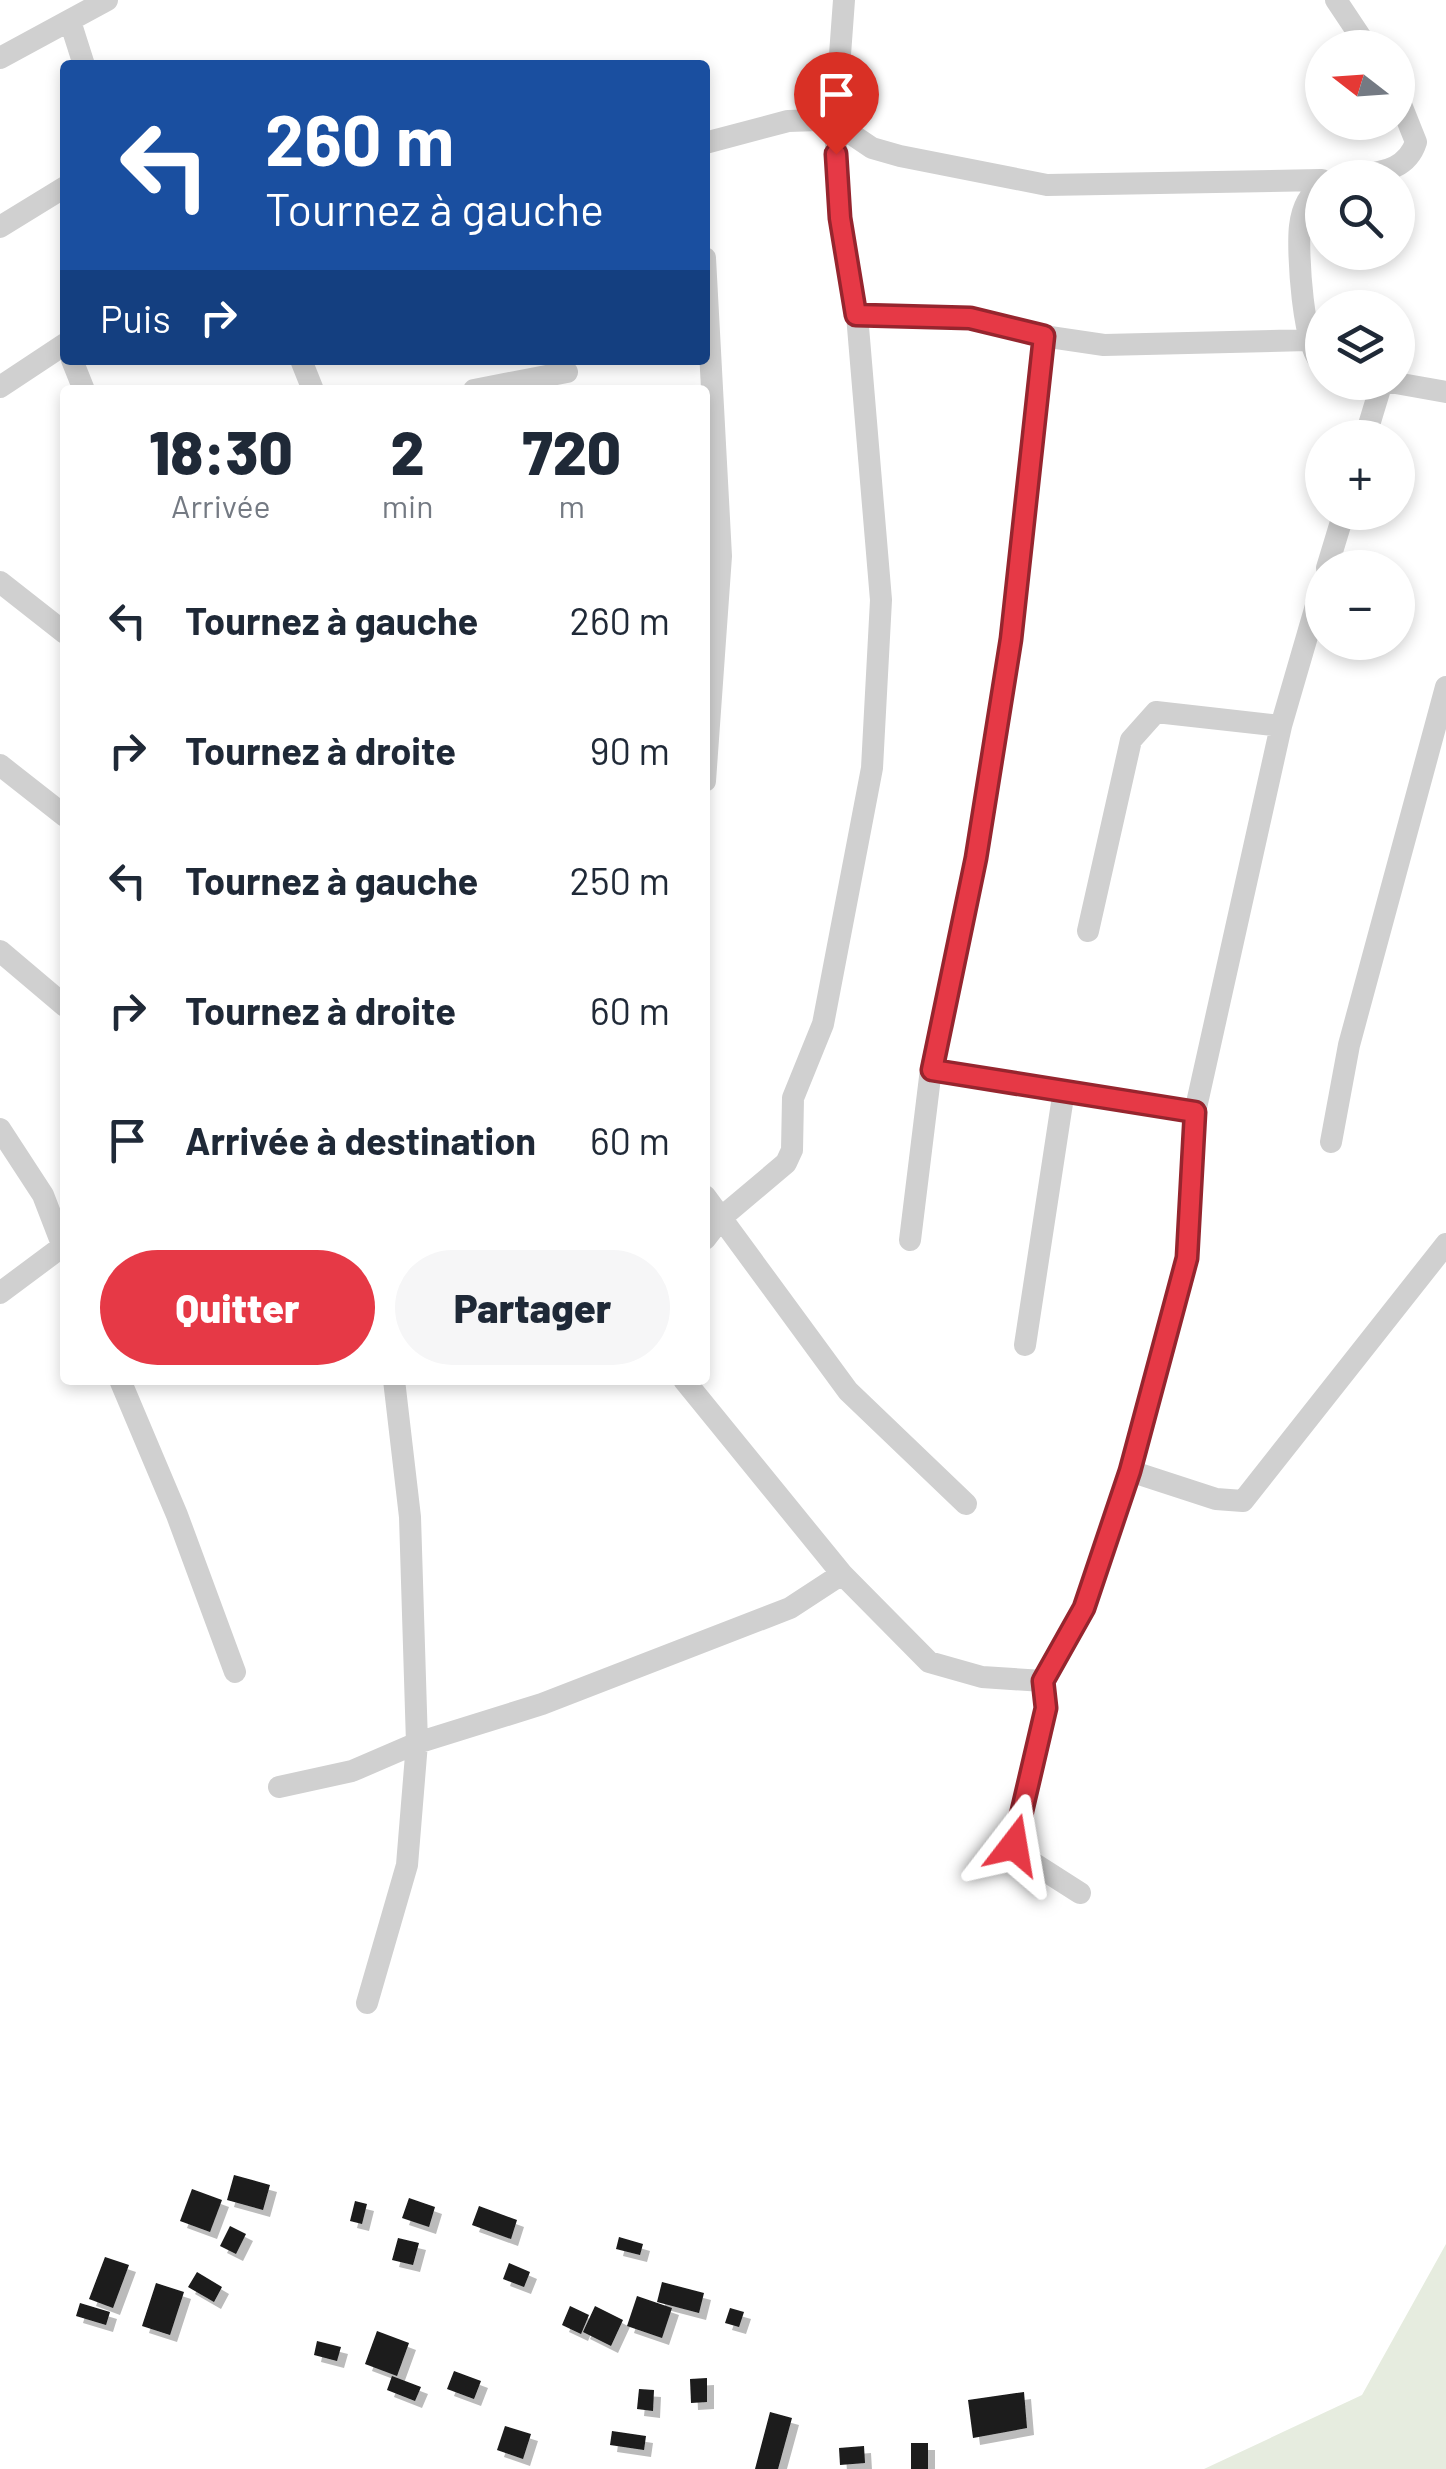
<!DOCTYPE html>
<html lang="fr">
<head>
<meta charset="utf-8">
<style>
	body { margin:0; font-family:Barlow,sans-serif; background:#f6f6f7; color:#1f2937; height:100vh; display:flex; flex-direction:column; font-size:38px; white-space:nowrap }
	* { box-sizing:border-box; margin:0 }
	p { font-size:32px; color:#747a83 }
	.icon { flex:none; width:55px; height:55px; fill:none; stroke:currentColor; stroke-width:2; stroke-linecap:round; stroke-linejoin:round }
	.map { position:relative; flex:1; overflow:hidden }
	.drawer { position:absolute; left:60px; top:385px; width:650px; height:1000px; display:flex; flex-direction:column; background:#fff; border-radius:10px; box-shadow:0 5px 15px #0003 }
	.drawer>* { flex:none }
	.top-card { position:absolute; left:60px; top:60px; width:650px; height:305px; border-radius:10px; box-shadow:0 5px 15px #0003; background:#1a4fa0; color:#fff; overflow:hidden }
	.needle { width:65px; rotate:287deg }
	.tools { position:absolute; left:1305px; top:30px; display:grid; gap:20px }
	.tools a { display:grid; place-items:center; width:110px; height:110px; border-radius:50%; background:#fff; box-shadow:0 5px 15px #0003; font-size:50px }
	.pin { position:absolute; display:grid; place-items:center; width:85px; height:85px; color:#fff; margin:-102px -42px; border-radius:50% 50% 50% 0; rotate:-45deg; box-shadow:0 0 10px #0007 }
	.pin .icon { rotate:45deg }
	.me { position:absolute; width:110px; margin:-55px; rotate:14deg; stroke-linejoin:round; filter:drop-shadow(0 0 8px #0008) }
	.turn { display:flex; align-items:center; gap:35px; height:210px; padding:0 40px; font-size:45px }
	.turn .icon { width:130px; height:130px; stroke-width:2.5 }
	.turn b { display:block; font-size:70px; line-height:85px }
	.then { display:flex; align-items:center; height:95px; padding:0 40px; background:#0003; gap:20px; font-size:38px }
	.eta { display:flex; justify-content:space-evenly; align-items:center; height:170px; text-align:center }
	.eta b { font-size:60px; font-weight:800; line-height:70px }
	.primary-button { display:flex; gap:20px; margin-top:auto; padding:20px 40px }
	.primary-button a { flex:1; height:115px; border-radius:60px; background:#e63946; color:#fff; font-size:40px; font-weight:800; line-height:115px; text-align:center }
	.primary-button a+a { background:#f6f6f7; color:#1f2937 }
	ul { padding:0; list-style:none }
	li { display:flex; align-items:center; gap:30px; height:130px; padding:0 40px }
	li div { flex:1 }
	li b { display:block; font-size:38px }
	li em { font-style:normal }
	.map>svg:first-child { display:block }
	.green { fill:#e6ecdf }
	.building { fill:#1a1a1a; filter:url(#shadow) }
	.lines { fill:none; stroke-linecap:round; stroke-linejoin:round }
	.minor { stroke:#d0d0d0; stroke-width:22 }
	.route-casing { stroke:#96252e; stroke-width:25 }
	.route { stroke:#e63946; stroke-width:18 }
</style>
</head>
<body>
<div class="map">
<svg width="1446" height="2469" viewBox="0 0 1446 2469">
	<defs>
		<filter id="shadow"><feDropShadow dx="7" dy="7" stdDeviation="0" flood-color="#0004"/></filter>
	</defs>
	<rect width="100%" height="100%" fill="#fff"/>
	<path class="green" d="M1446,2244V2469H1204L1362,2395Z"/>
	<path class="building" d="M234,2175L270,2185L263,2210L227,2200Z
		M192,2189L222,2200L210,2232L180,2221Z
		M409,2198L435,2207L429,2227L402,2218Z
		M355,2201L367,2204L362,2224L350,2221Z
		M479,2206L517,2220L511,2239L472,2225Z
		M230,2226L246,2234L236,2254L220,2246Z
		M619,2237L643,2244L640,2255L616,2249Z
		M398,2238L419,2243L413,2265L392,2260Z
		M105,2257L129,2265L113,2308L89,2299Z
		M509,2263L530,2272L524,2287L503,2279Z
		M197,2272L222,2287L214,2302L188,2287Z
		M662,2282L704,2293L699,2313L657,2302Z
		M156,2283L184,2292L170,2335L142,2326Z
		M637,2296L672,2308L662,2338L627,2326Z
		M80,2303L110,2312L106,2325L76,2316Z
		M570,2306L589,2315L581,2334L562,2325Z
		M595,2306L623,2320L611,2346L583,2332Z
		M730,2308L744,2312L739,2327L725,2323Z
		M377,2331L409,2343L397,2376L365,2364Z
		M317,2341L341,2347L337,2361L314,2355Z
		M454,2371L481,2381L474,2399L447,2389Z
		M392,2376L421,2387L415,2401L387,2390Z
		M707,2378V2402L691,2403L690,2379Z
		M639,2389L654,2390L653,2411L637,2409Z
		M1024,2392L1027,2428L973,2438L968,2400Z
		M770,2412L792,2418L778,2469H755Z
		M505,2426L531,2434L523,2459L497,2450Z
		M612,2431L646,2436L644,2450L610,2445Z
		M911,2443H928V2469H911Z
		M864,2446L865,2463L840,2465L839,2448Z"/>
	<g class="lines">
		<path class="minor" d="M1336,0L1368,48
			M70,21L84,65
			M0,58L107,0
			M705,143L788,121L819,120L835,123L872,148L900,156L1047,185L1322,180
			M1347,178C1376,172 1406,173 1416,142L1398,97
			M1322,186C1309,194 1302,209 1300,226C1297,250 1303,351 1322,363
			M0,227L65,187
			M705,258L721,556L705,781
			M857,315L970,318L1043,336L1104,345L1308,340
			M72,360L84,390
			M301,360L313,390
			M1390,382L1446,392
			M0,387L65,344
			M474,390L567,372
			M1365,438L1382,382
			M1327,568L1344,512
			M0,582L65,633
			M0,765L65,816
			M1088,931L1131,740L1156,712L1281,726
			M0,951L65,1006
			M931,1069L1195,1112
			M0,1129L43,1195L65,1252
			M1331,1142L1349,1045L1446,687
			M705,1196L848,1391L966,1504
			M705,1239L722,1217L786,1163L792,1150L793,1098L823,1024L872,768L881,600L857,315L839,217L835,123L844,0
			M910,1240L931,1069L976,858L1011,639L1043,336
			M0,1293L63,1246
			M1025,1345L1064,1090
			M120,1380L177,1515L235,1672
			M684,1380L842,1574L929,1662L982,1677L1043,1681
			M1130,1471L1216,1499L1243,1501L1446,1244
			M279,1787L352,1771L417,1743L542,1704L790,1608L842,1574
			M1080,1893L1019,1854L1014,1845L1046,1708L1043,1681L1084,1608L1130,1471L1187,1257L1195,1112L1281,726L1322,585
			M367,2003L407,1865L417,1743L410,1517L394,1380"/>
	</g>
	<g class="lines">
		<defs>
			<path id="route" d="M836,154L840,218L856,315L970,318L1044,336L1011,639L976,858L932,1070L1195,1112L1187,1258L1130,1471L1084,1608L1043,1681L1046,1708L1014,1845"/>
		</defs>
		<use href="#route" class="route-casing"/>
		<use href="#route" class="route"/>
	</g>
</svg>
<div class="tools">
<a><svg class="needle" viewBox="-14 -14 28 28"><path d="M0-13l5 13h-10z" fill="#e53935"/><path d="M0 13l5-13h-10z" fill="#747a83"/></svg></a>
<a><svg class="icon" aria-label="search" viewBox="0 0 24 24"><circle cx="10" cy="10" r="6"/><path d="M15 15l6 6"/></svg></a>
<a><svg class="icon" aria-label="layers" viewBox="0 0 24 24"><path d="M12 4l9 5-9 5-9-5zM3 14l9 5 9-5"/></svg></a>
<a>+</a>
<a>−</a>
</div>
<div class="pin" style="left:836px;top:154px;background:#d93025"><svg class="icon" aria-label="arrive" viewBox="0 0 24 24"><path d="M6 21V4h12l-3 4 3 4H6"/></svg></div>
<svg class="me" style="left:1014px;top:1845px" viewBox="-20 -20 40 40"><path d="M0-17L14 15 0 8-14 15z" fill="#e63946" stroke="#fff" stroke-width="4"/></svg>
<div class="top-card">
<div class="turn"><svg class="icon" aria-label="left" viewBox="0 0 24 24"><path d="M17 20v-9H6M10 6l-5 5 5 5"/></svg><div><b>260 m</b>Tournez à gauche</div></div>
<div class="then">Puis<svg class="icon" aria-label="right" viewBox="0 0 24 24"><path d="M7 20v-9h11M14 6l5 5-5 5"/></svg></div>
</div>
<section class="drawer">
<div class="eta">
<div><b>18:30</b><p>Arrivée</p></div>
<div><b>2</b><p>min</p></div>
<div><b>720</b><p>m</p></div>
</div>
<ul>
<li><svg class="icon" aria-label="left" viewBox="0 0 24 24"><path d="M17 20v-9H6M10 6l-5 5 5 5"/></svg><div><b>Tournez à gauche</b></div><em>260 m</em></li>
<li><svg class="icon" aria-label="right" viewBox="0 0 24 24"><path d="M7 20v-9h11M14 6l5 5-5 5"/></svg><div><b>Tournez à droite</b></div><em>90 m</em></li>
<li><svg class="icon" aria-label="left" viewBox="0 0 24 24"><path d="M17 20v-9H6M10 6l-5 5 5 5"/></svg><div><b>Tournez à gauche</b></div><em>250 m</em></li>
<li><svg class="icon" aria-label="right" viewBox="0 0 24 24"><path d="M7 20v-9h11M14 6l5 5-5 5"/></svg><div><b>Tournez à droite</b></div><em>60 m</em></li>
<li><svg class="icon" aria-label="arrive" viewBox="0 0 24 24"><path d="M6 21V4h12l-3 4 3 4H6"/></svg><div><b>Arrivée à destination</b></div><em>60 m</em></li>
</ul>
<div class="primary-button"><a>Quitter</a><a>Partager</a></div>
</section>
</div>
</body>
</html>
